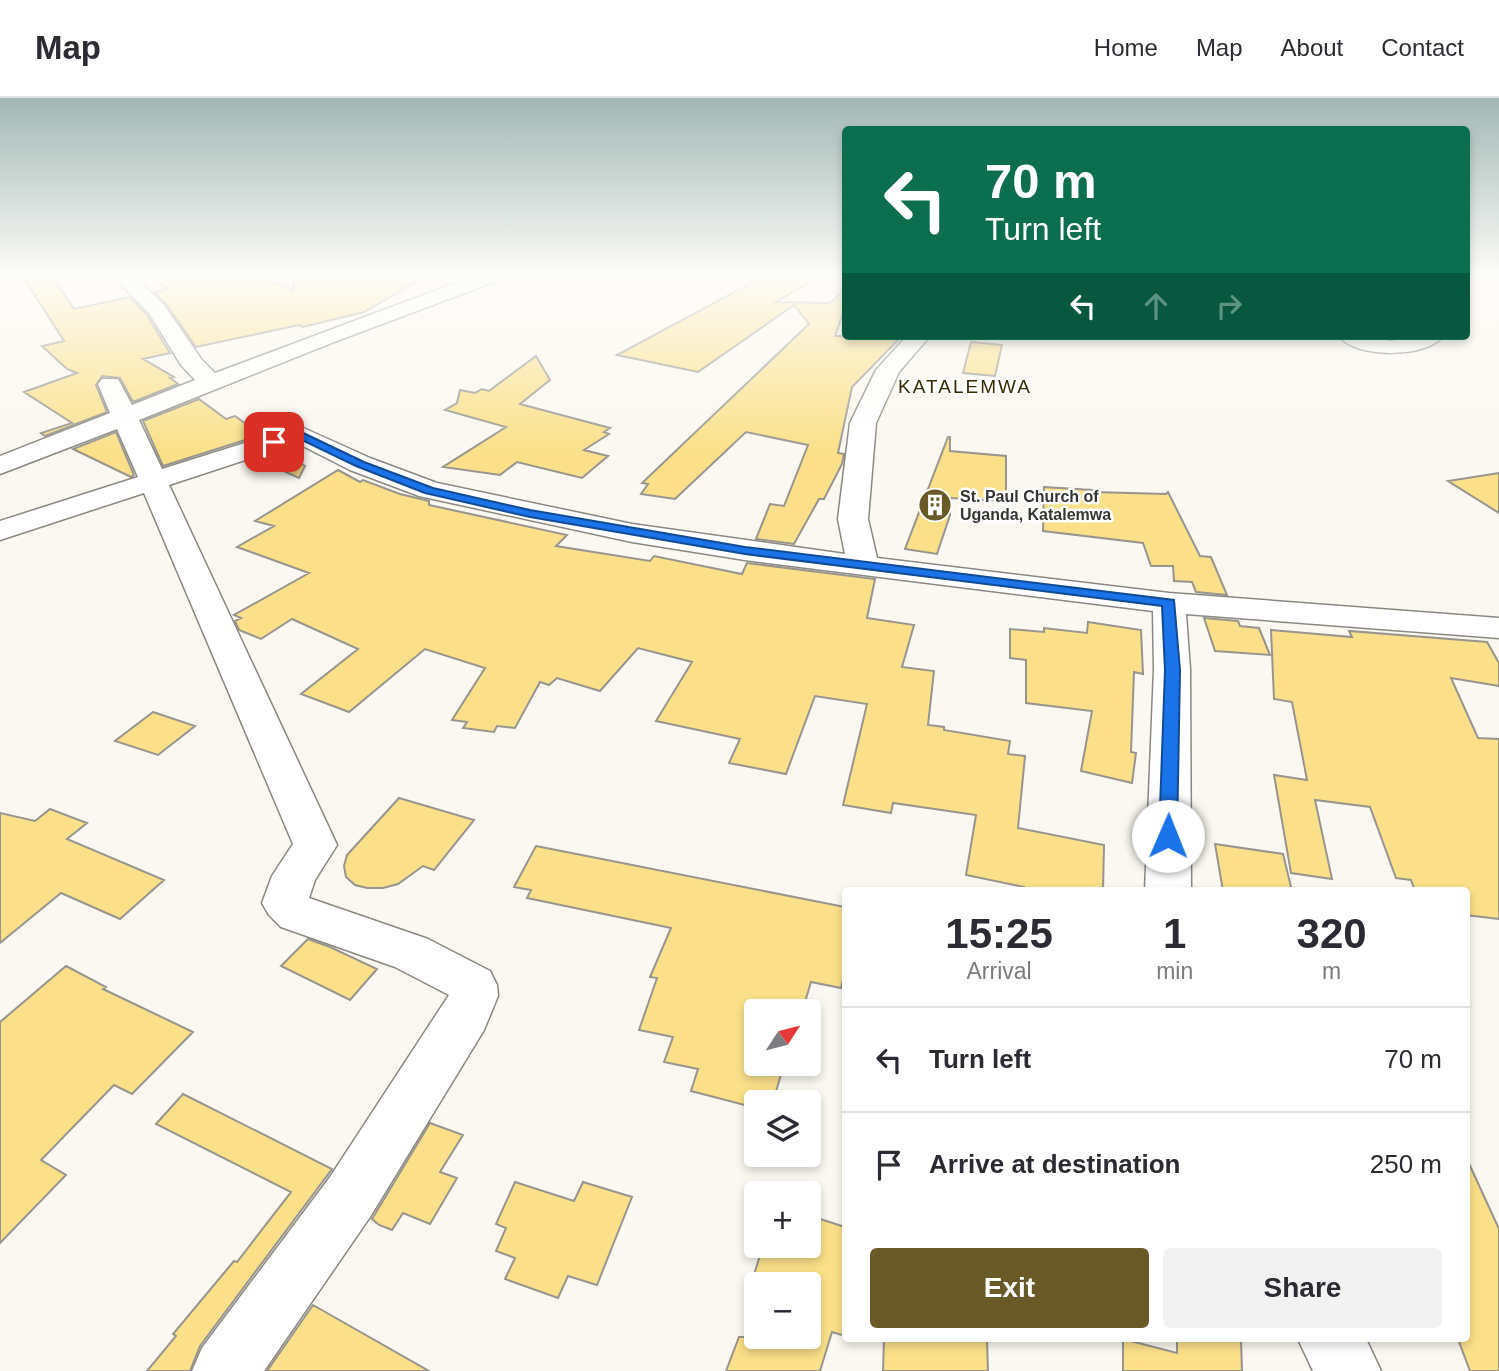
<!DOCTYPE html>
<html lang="en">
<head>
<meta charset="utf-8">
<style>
	body { margin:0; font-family:Helvetica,sans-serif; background:#f2f2f3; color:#2b2b33; height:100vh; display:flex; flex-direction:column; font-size:26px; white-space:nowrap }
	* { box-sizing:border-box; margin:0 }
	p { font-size:23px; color:#7c7c81 }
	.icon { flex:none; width:38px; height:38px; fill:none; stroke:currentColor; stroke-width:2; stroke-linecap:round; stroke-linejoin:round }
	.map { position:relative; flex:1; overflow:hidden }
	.panel { position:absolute; left:842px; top:789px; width:628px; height:455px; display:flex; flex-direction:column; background:#fff; border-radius:7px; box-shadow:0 4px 10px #0003 }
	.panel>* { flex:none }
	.guide { position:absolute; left:842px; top:28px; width:628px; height:214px; border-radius:7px; box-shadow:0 4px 10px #0003; background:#0b6e4f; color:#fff; overflow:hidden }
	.needle { width:46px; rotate:54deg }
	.buttons { position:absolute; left:744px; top:901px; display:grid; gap:14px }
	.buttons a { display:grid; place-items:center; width:77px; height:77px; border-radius:7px; background:#fff; box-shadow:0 4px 10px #0003; font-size:35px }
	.pin { position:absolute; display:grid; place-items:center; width:60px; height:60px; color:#fff; margin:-30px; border-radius:14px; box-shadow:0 4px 10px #0006 }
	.me { position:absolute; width:77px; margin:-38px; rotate:1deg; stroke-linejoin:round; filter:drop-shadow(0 0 5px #0008) }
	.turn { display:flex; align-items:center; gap:24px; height:147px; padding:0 28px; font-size:32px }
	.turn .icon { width:91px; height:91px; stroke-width:2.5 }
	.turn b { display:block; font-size:49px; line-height:60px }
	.lanes { display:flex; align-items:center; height:66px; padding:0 28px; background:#0003; justify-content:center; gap:35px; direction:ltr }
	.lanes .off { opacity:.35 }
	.eta { display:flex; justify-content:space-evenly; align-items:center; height:119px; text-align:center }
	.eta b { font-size:42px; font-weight:700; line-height:49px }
	.primary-button { display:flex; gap:14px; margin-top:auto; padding:14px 28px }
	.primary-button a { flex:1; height:80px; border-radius:7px; background:#695927; color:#fff; font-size:28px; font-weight:700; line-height:80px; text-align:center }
	.primary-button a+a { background:#f2f2f3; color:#2b2b33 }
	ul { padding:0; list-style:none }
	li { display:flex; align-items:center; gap:21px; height:105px; padding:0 28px; border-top:2px solid #e1e1e2 }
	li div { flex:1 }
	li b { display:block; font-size:26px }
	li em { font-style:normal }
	header { display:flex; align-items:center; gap:42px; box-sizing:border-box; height:98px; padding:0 35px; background:#fff; border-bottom:2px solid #e1e1e2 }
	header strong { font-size:33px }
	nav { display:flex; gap:38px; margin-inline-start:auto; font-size:24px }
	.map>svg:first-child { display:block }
	.building { fill:#fbe089; stroke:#98958e; stroke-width:2 }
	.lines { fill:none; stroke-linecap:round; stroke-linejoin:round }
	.minor-casing { stroke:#8b8881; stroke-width:3 }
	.minor { fill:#fff; fill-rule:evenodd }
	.route { fill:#1a73e8; stroke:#114b97; stroke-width:2 }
	.labels { text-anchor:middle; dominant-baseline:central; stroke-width:5; stroke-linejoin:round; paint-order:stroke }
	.far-poi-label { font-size:16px; font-weight:bold; fill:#363532; stroke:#fff; text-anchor:start }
	.far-quarter-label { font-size:19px; letter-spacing:2px; fill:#362a00; stroke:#fff }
</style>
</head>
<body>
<header>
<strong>Map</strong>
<nav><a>Home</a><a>Map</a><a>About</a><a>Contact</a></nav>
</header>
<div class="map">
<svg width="1499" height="1273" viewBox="0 0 1499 1273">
	<rect width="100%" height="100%" fill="#faf8f0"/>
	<path class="building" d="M22,177H51L74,211L130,199L147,217L170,255L143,261L174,279L170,280L178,286L133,304L120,280L102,278L96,287L107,314L45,338L41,335L72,325L24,294L77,275L67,271L42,248L64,243Z
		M152,177H189L198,184L230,177H255L293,192L295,177H428L364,214L303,229L299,227L196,249L166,206L154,194L167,191Z
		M766,177H822L776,204L830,205L845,191V209L835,238H902L852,289L838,355L844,356L842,366L824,401H819L794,446L756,441L770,406L784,408L808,347L746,334L675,401L641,396L648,386L642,385L809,226L794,207L698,274L617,257Z
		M971,244L1002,247L995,278L963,275Z
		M536,258L550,282L520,306L610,330L604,334L609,336L584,352L608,358L582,380L517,364L500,377L443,369L506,329L445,312L457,305L460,292L475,295L482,291L489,293Z
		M199,301L226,321L235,318L261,337L163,368L143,323Z
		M116,334L134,377L131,379L73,351Z
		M948,339H950V353L1006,358V403L950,400V417L937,456L905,451Z
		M283,352L305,368L299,380L257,361Z
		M338,372L360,384L363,382L400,396L429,403V407L567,437L556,448L650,463L654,458L742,476L747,465L875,481L867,520L914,527L902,569L934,573L928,627L944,629V632L1010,643L1008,656L1025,658L1018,730L1104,747L1103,793H1024V789L966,777L976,717L893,705L891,715L843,707L867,606L815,598L786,676L729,665L740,641L656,623L692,564L638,550L600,593L557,580L549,587L540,584L515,630L497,628L494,634L463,630L467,624L452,622L485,570L425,551L349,614L301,596L358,551L292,521L261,541L239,532L235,523L241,520L234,517L309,475L237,449L274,428L255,423Z
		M1499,375V415L1448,383Z
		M1044,389L1092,392L1093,394L1166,396L1168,394L1200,458L1211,459L1227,497L1196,494L1192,484L1174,483L1173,468H1151L1143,445L1043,433Z
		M1204,520L1238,523L1240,528L1259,530L1270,557L1215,553Z
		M1088,524L1141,532L1143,576L1134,574L1131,654L1136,655L1132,685L1081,673L1092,613L1026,605V562L1010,560V531L1044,534V530L1087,535Z
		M1271,532L1352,539L1349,533L1487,544L1499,565V588L1451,580L1478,640L1499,641V821L1466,817V793H1415L1411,782L1396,780L1370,709L1315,702L1332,781L1291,775L1274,677L1307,682L1292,604L1274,601Z
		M153,614L195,628L158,657L115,643Z
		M399,700L474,722L434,772L423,768L398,786L383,790H367L355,787L346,779L344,768L347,757Z
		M50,711L87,725L67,741L164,782L120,821L61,795L0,845V715L35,723Z
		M1215,746L1283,756L1292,793H1223Z
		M536,748L845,809V873L841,890L811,884L802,914H756V966H784L773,1004H756V1010L691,993L698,971L664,964L673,939L639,932L657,880L650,879L671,830L527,800L531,792L514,789Z
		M308,841L330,849L377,871L350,902L281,868Z
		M66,868L106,889L103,891L193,934L132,996L114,987L41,1062L66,1077L0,1145V924Z
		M183,996L332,1071L200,1248L190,1273H147L176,1238L173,1236L234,1163L237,1164L291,1094L156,1026Z
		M430,1025L463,1037L440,1074L457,1080L430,1126L403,1115L392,1132L379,1127L372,1121Z
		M1466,1059L1499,1131V1273H1470L1458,1241H1466Z
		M515,1084L574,1103L583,1084L632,1099L597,1187L568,1178L558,1200L505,1181L515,1160L496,1153L506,1130L496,1126Z
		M808,1117L845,1129V1238L832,1234L820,1273H726L739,1239H808V1186H751L763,1148H808Z
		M313,1207L429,1273H267Z
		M884,1241H987L988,1273H883Z
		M1123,1241L1177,1255V1241H1241L1242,1273H1123Z"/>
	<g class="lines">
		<defs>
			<path id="minor" d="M112,177H133L164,207L202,262L215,275L477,177H505L502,181L334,244L139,322L162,371L299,328L370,360L437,385L632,426L845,456L838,421L850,325L876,272L907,238H930L899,274L876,325L868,421L877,460L1169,495L1499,520V540L1186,516L1190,571L1191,793H1145L1154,571L1153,513L745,462L632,444L419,398L350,372L297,345L169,387L337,747L315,782L309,800L428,841L490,873L497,887L498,898L484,932L370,1119L264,1273H192L202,1250L330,1079L449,897L395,869L281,829L269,817L262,805L272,778L293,746L144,395L0,442V423L138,379L117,331L0,376V358L110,315L98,286L102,281H118L132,307L195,282L181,267L149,215Z
				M1339,238H1369L1391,243L1411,238H1443C1428,260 1355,261 1339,238Z
				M1298,1241H1366L1381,1273H1313Z"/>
		</defs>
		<use href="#minor" class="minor-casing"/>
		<use href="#minor" class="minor"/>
	</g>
	<linearGradient id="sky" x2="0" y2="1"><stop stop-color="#a2b8b5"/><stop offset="0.5" stop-color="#fdfcf8"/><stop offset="1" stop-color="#fdfcf8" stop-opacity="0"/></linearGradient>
	<rect width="1499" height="355" fill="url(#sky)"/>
	<path class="route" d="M299,333L364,364L433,390L530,412L745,449L1174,502L1180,572L1177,738L1175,742H1162L1159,738L1165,572L1162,508L745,456L530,419L425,395L356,368L298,340L274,347L269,344Z"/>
	<defs>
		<symbol id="building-disc" viewBox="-11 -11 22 22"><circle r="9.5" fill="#695927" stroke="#fff"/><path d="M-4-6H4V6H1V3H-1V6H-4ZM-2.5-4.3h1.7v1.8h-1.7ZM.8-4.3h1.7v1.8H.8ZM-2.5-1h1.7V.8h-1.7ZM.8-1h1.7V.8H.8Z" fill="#fff"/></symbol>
	</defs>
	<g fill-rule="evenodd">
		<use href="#building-disc" x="916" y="388" width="38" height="38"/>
	</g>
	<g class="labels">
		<g class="far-poi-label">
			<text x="960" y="398">St. Paul Church of<tspan x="960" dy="18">Uganda, Katalemwa</tspan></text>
		</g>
		<g class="far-quarter-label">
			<text x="965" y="288">KATALEMWA</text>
		</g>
	</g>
</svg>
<div class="buttons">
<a><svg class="needle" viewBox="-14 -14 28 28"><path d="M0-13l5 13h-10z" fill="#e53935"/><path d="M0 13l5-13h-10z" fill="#7c7c81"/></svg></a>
<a><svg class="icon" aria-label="layers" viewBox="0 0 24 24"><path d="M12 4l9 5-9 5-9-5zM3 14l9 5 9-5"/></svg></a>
<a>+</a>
<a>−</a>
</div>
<div class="pin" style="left:274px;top:344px;background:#d93025"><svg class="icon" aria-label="arrive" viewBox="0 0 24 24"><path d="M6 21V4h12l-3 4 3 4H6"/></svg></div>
<svg class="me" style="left:1168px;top:738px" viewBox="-20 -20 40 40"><circle r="19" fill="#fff"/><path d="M0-13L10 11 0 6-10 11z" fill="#1a73e8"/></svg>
<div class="guide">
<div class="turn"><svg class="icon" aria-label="left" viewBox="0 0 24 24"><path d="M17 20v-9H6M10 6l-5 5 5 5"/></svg><div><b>70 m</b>Turn left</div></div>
<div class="lanes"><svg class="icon" aria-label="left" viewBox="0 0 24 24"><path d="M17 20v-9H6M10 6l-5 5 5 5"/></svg><svg class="icon off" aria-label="ahead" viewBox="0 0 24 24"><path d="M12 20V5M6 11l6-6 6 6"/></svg><svg class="icon off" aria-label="right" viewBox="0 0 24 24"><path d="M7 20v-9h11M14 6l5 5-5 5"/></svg></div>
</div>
<section class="panel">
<div class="eta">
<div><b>15:25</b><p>Arrival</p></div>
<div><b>1</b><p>min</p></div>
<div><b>320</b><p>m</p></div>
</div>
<ul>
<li><svg class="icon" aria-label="left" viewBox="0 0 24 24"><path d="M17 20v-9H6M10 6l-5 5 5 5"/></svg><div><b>Turn left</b></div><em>70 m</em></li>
<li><svg class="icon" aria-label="arrive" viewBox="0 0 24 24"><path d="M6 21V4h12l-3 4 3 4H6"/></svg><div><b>Arrive at destination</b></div><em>250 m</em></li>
</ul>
<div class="primary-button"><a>Exit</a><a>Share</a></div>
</section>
</div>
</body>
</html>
